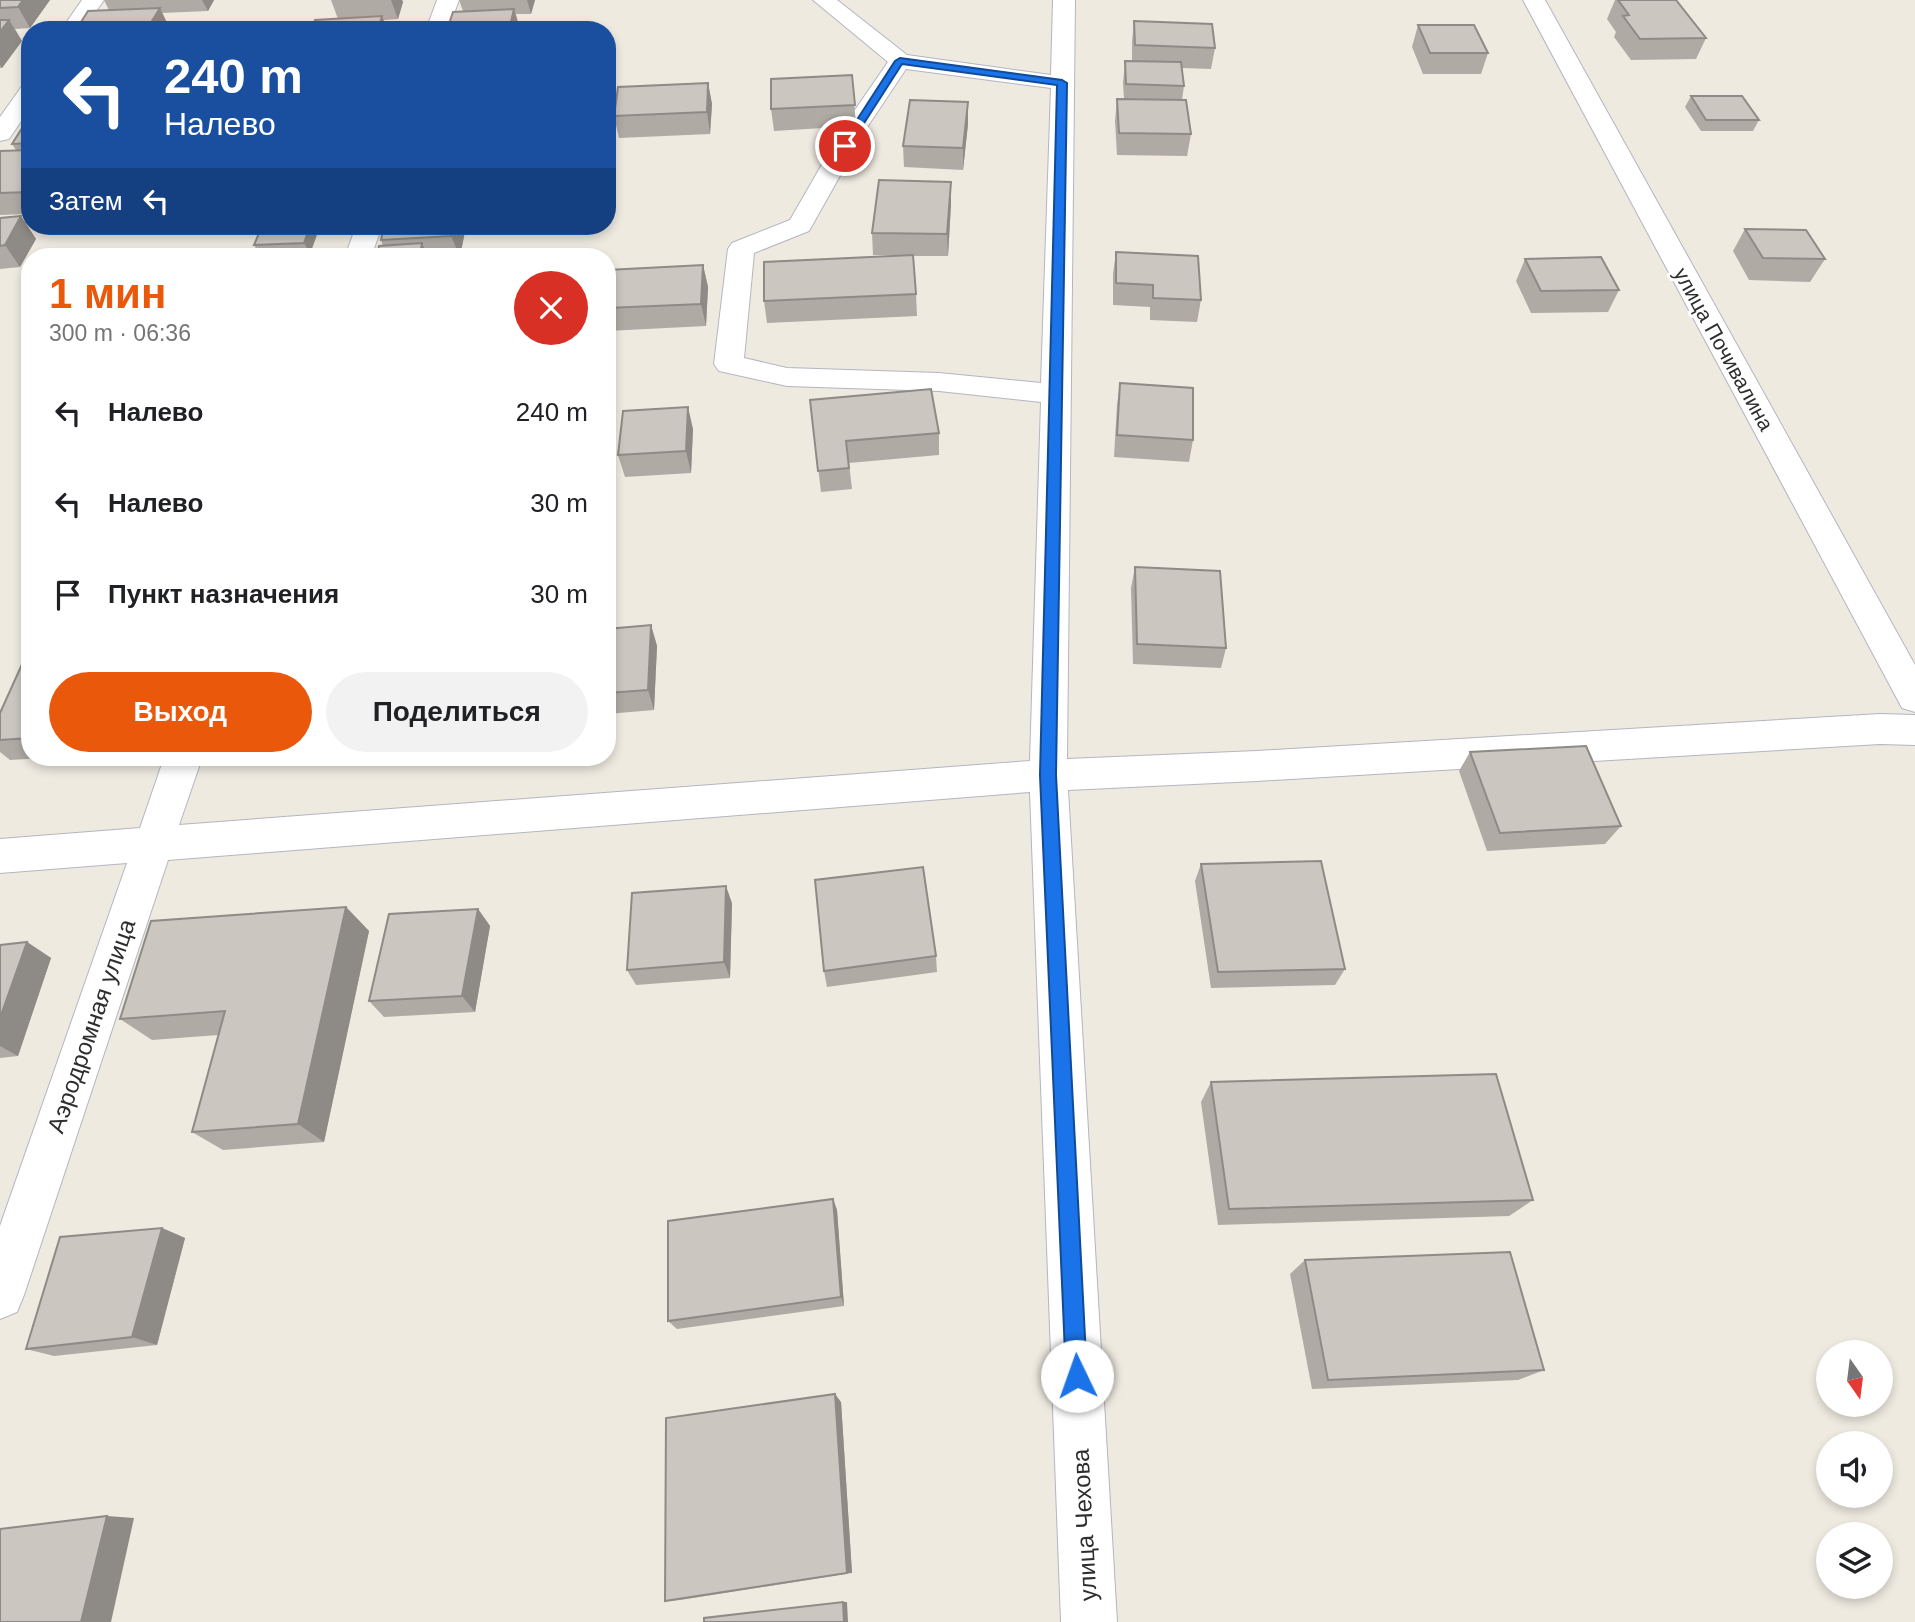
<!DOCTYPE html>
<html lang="ru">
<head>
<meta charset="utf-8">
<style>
	body { margin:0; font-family:Arial,sans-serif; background:#f2f2f2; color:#202124; height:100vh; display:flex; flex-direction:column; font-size:26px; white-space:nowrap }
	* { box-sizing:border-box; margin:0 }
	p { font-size:23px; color:#757577 }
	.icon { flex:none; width:38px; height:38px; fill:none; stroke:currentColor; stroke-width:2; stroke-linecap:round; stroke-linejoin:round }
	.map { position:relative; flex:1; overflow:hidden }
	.details { position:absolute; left:21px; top:248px; width:595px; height:518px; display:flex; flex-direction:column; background:#fff; border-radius:28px; box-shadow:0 4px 10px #0003 }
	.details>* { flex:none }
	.top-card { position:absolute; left:21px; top:21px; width:595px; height:214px; border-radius:28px; box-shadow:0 4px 10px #0003; background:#1a4fa0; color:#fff; overflow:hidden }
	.needle { width:46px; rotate:166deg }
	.controls { position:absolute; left:1816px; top:1340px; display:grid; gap:14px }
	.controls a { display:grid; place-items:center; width:77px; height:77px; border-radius:50%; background:#fff; box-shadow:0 4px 10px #0003; font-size:35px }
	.pin { position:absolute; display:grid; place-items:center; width:60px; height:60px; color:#fff; margin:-30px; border:4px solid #fff; border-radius:50%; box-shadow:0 2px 7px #0007 }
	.me { position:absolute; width:77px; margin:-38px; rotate:357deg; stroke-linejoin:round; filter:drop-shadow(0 0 5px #0008) }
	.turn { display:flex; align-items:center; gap:24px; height:147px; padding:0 28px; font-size:32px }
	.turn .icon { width:91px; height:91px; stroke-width:2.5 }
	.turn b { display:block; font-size:49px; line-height:60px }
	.then { display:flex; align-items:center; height:66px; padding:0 28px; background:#0003; gap:14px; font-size:26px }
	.round { display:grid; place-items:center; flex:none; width:74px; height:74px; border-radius:37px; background:#f2f2f2 }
	.overview { display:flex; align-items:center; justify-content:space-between; height:119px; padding:0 28px }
	h1 { font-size:42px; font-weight:700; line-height:52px; color:#ea580c }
	.primary-button { display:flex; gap:14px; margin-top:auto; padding:14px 28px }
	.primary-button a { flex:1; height:80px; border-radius:42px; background:#ea580c; color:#fff; font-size:28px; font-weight:700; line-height:80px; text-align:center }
	.primary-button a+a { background:#f2f2f2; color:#202124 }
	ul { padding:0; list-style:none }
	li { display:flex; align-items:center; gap:21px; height:91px; padding:0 28px }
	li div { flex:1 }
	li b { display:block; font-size:26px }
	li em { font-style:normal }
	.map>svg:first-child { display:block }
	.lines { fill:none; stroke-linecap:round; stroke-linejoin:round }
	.minor-casing { stroke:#b4b5c1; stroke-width:2 }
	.minor { fill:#fff; fill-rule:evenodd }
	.wall { fill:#afaaa4 }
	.shaded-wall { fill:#8e8b86 }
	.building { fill:#cbc6bf; stroke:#8e8b86; stroke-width:2 }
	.route { fill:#1a73e8; stroke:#114b97; stroke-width:2 }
	.labels { text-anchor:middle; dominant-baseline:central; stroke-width:6; stroke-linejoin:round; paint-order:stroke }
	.far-street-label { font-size:21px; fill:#2e2e2e; stroke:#fff }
	.street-label { font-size:24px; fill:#2e2e2e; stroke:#fff }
</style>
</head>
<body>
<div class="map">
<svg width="1915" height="1622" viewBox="0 0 1915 1622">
	<rect width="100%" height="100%" fill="#efeae0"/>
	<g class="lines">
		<defs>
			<path id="minor" d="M82,0H104L83,30H61Z
				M437,0H459L448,30H426Z
				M813,0H837L907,55L1051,75L1053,0H1075L1067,759L1257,751L1880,714L1915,715V745L1880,744L1257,781L1068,790L1117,1622H1061L1030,792L168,860L24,1295L17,1312L0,1319V1226L127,863L0,873V839L140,828L164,758H202L179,825L1030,761L1041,402L939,391L787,386L719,371L714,364L728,249L732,243L790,220L844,126L888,62ZM906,69L1051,88L1041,383L939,373L787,368L744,358L754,253L809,231L868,126Z
				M1523,0H1545L1915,665V712L1902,708Z
				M30,84V108L9,139L0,141V117L22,86Z
				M356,226H382L371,257H345Z"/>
		</defs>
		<use href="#minor" class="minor-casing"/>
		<use href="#minor" class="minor"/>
	</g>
	<path class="wall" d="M0,0H50L30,28L15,29L22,41L2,68H0Z
		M104,0H214L208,11L162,13L170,30H76L109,10Z
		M331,0H402L403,2L398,19L384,20L387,30H311L338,19Z
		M459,0H535L531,14H516L520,30H447L463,11Z
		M1615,0H1676L1706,38L1696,59L1631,60L1614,37L1616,32L1607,19Z
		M1134,21L1215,48L1211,69L1182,68L1184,86L1182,100L1191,134L1187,156L1117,155L1115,121L1117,99H1124L1123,83L1125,61L1132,62V42Z
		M1418,25L1488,53L1481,74H1423L1412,47Z
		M852,75L856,126L774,131L771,109Z
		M708,83L712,104L710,134L619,138L614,116Z
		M1691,96L1759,120L1753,131H1701L1685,107Z
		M968,102V124L963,170L904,167L903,146Z
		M30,122V214L0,215V151L16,150L12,144Z
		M951,182V204L948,256H913L916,294L917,316L767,323L764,301L902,255H873L872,233Z
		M21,216L36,239L20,267L0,269V218Z
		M320,226L310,254L291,255L292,257H226L259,254L254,245Z
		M384,226H466L460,257H377L383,246L381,240Z
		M1745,229L1825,259L1810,282L1749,280L1733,251Z
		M1116,252L1201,300L1197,322L1150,320V307L1113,305V274Z
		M1525,259L1619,290L1608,312L1531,313L1516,281Z
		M703,265L708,287L706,326L607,331V270Z
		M1120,383L1193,440L1189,462L1114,457L1117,405Z
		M810,400L939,433V455L849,463L852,489L821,492Z
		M693,429L691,473L625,477L618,455Z
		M1135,567L1226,648L1221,668L1133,664L1131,588Z
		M651,625L657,646L654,710L607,714V629Z
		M30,662V758H43L10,760L0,752V713Z
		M1470,752L1621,826L1605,844L1487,851L1459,771Z
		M1201,864L1345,969L1335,985L1211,988L1195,881Z
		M732,903L730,978L636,985L627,970Z
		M346,907L369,931L324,1142L223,1150L192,1132L218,1035L152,1040L120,1019Z
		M478,909L490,926L475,1012L384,1017L369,1001Z
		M27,942L51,958L18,1056L0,1058V945Z
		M936,956L937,972L827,987L824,971Z
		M1211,1082L1533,1200L1509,1216L1218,1225L1201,1102Z
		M833,1199L837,1210L844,1306L677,1329L668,1321Z
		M162,1228L185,1238L157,1345L54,1356L26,1349Z
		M1305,1260L1544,1370L1518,1380L1312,1389L1290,1274Z
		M841,1402L852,1573L680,1600L665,1601Z"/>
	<path class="shaded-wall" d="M23,0H50L30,28L18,7Z
		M202,0H214L208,11Z
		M391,0H402L403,2L398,19Z
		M527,0H535L531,14Z
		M160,8L170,29L147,30V29Z
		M514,9L520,30H509Z
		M382,16L387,30H378Z
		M9,20L22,41L2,68L0,65V32Z
		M708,83L712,104L710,134L707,112Z
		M968,102V124L963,170V148Z
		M951,182V204L948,256L947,234Z
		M21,216L36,239L20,267L5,245Z
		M310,226H320L310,254L304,243Z
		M453,226H466L460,257L451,236Z
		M422,243L428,257L420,255Z
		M703,265L708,287L706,326L701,304Z
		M688,407L693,429L691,473L686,451Z
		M651,625L657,646L654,710L648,690Z
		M726,886L732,903L730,978L724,962Z
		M346,907L369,931L324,1142L298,1124Z
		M478,909L490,926L475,1012L462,996Z
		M27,942L51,958L18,1056L0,1046V1018Z
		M833,1199L837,1210L844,1306L841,1297Z
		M162,1228L185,1238L157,1345L132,1337Z
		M835,1394L841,1402L852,1573H847Z
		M107,1516L134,1518L111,1622H81Z
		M843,1602H847L848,1622H844Z"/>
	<path class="building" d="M0,0H23L18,7L0,8Z
		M1618,0H1676L1706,38L1640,39L1623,16L1629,15Z
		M160,8L147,29L76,30L88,11Z
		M514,9L509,30H447L453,12Z
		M382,16L378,30H311L315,20Z
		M0,20H9L0,32Z
		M1134,21L1212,24L1215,48L1135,45Z
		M1418,25H1474L1488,53H1430Z
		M1125,61L1181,62L1184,86L1126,84Z
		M852,75L855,105L771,109V79Z
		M708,83L707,112L614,116L618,87Z
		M1691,96H1742L1759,120H1706Z
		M1117,99L1186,100L1191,134L1119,133Z
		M910,100L968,102L963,148L903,146Z
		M26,122H30V148H26L30,143L12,144Z
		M30,150V190L29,192L0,193V151Z
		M879,180L951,182L947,234L872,233Z
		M21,216L5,245L0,246V218Z
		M262,226H310L304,243L254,245Z
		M384,226H453L451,236L381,240Z
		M1745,229L1806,230L1825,259L1763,258Z
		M422,243L420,255L446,253L445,257H377L379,246Z
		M1116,252L1198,256L1201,300L1153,298V285L1116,283Z
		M290,253L288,257H226V256Z
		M913,255L916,294L764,301V262Z
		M1601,257L1619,290L1541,291L1525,259Z
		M703,265L701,304L607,308V270Z
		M1120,383L1193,388V440L1117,435Z
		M931,389L939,433L846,441L849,468L818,471L810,400Z
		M688,407L686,451L618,455L623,411Z
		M1135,567L1220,571L1226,648L1137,644Z
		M651,625L648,690L607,693V629Z
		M23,662H30V738L0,740V713Z
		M1586,746L1621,826L1500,833L1470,752Z
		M1321,861L1345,969L1218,972L1201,864Z
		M923,867L936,956L824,971L815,880Z
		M726,886L724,962L627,970L632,893Z
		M346,907L298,1124L192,1132L225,1011L120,1019L151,921Z
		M478,909L462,996L369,1001L389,914Z
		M27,942L0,1018V945Z
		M1496,1074L1533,1200L1229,1209L1211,1082Z
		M833,1199L841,1297L668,1321V1221Z
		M162,1228L132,1337L26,1349L60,1237Z
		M1510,1252L1544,1370L1328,1380L1305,1260Z
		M835,1394L847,1573L665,1601L666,1418Z
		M107,1516L81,1622H0V1529Z
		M843,1602L844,1622H704V1618Z"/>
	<path class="route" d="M900,58L1062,80L1067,83L1056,775L1087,1376L1084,1383L1077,1386L1069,1383L1066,1376L1040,775L1057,85L902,64L848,148H841L840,146L895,61Z"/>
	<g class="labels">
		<g class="far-street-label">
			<text transform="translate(1724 349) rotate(61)">улица Почивалина</text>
		</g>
		<g class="street-label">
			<text transform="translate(91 1026) rotate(-71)">Аэродромная улица</text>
			<text transform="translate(1084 1525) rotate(-93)">улица Чехова</text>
		</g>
	</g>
</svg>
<div class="controls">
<a><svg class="needle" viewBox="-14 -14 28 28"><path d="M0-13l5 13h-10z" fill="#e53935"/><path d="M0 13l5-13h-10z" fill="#757577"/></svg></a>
<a><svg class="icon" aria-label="sound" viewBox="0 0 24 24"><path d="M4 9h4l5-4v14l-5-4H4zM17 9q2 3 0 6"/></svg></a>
<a><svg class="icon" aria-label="layers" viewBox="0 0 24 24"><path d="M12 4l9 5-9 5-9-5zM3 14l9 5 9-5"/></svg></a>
</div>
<div class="pin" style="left:845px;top:146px;background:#d93025"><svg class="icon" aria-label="arrive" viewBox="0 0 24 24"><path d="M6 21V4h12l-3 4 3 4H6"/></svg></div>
<svg class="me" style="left:1077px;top:1376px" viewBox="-20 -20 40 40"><circle r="19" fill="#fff"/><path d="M0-13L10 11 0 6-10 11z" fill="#1a73e8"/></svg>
<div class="top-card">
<div class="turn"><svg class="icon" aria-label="left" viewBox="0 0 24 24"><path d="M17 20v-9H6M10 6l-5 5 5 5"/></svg><div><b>240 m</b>Налево</div></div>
<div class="then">Затем<svg class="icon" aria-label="left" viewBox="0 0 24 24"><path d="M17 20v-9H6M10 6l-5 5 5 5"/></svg></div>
</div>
<section class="details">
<div class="overview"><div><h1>1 мин</h1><p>300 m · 06:36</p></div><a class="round" style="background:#d93025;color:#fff"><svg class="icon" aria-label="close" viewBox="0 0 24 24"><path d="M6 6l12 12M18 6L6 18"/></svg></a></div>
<ul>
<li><svg class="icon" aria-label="left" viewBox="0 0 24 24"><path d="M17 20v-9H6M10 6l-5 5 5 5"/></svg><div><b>Налево</b></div><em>240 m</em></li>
<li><svg class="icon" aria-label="left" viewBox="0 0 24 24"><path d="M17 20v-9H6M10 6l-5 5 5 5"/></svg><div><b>Налево</b></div><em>30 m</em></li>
<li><svg class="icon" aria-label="arrive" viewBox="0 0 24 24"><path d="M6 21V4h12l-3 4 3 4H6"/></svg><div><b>Пункт назначения</b></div><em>30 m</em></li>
</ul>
<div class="primary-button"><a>Выход</a><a>Поделиться</a></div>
</section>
</div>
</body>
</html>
